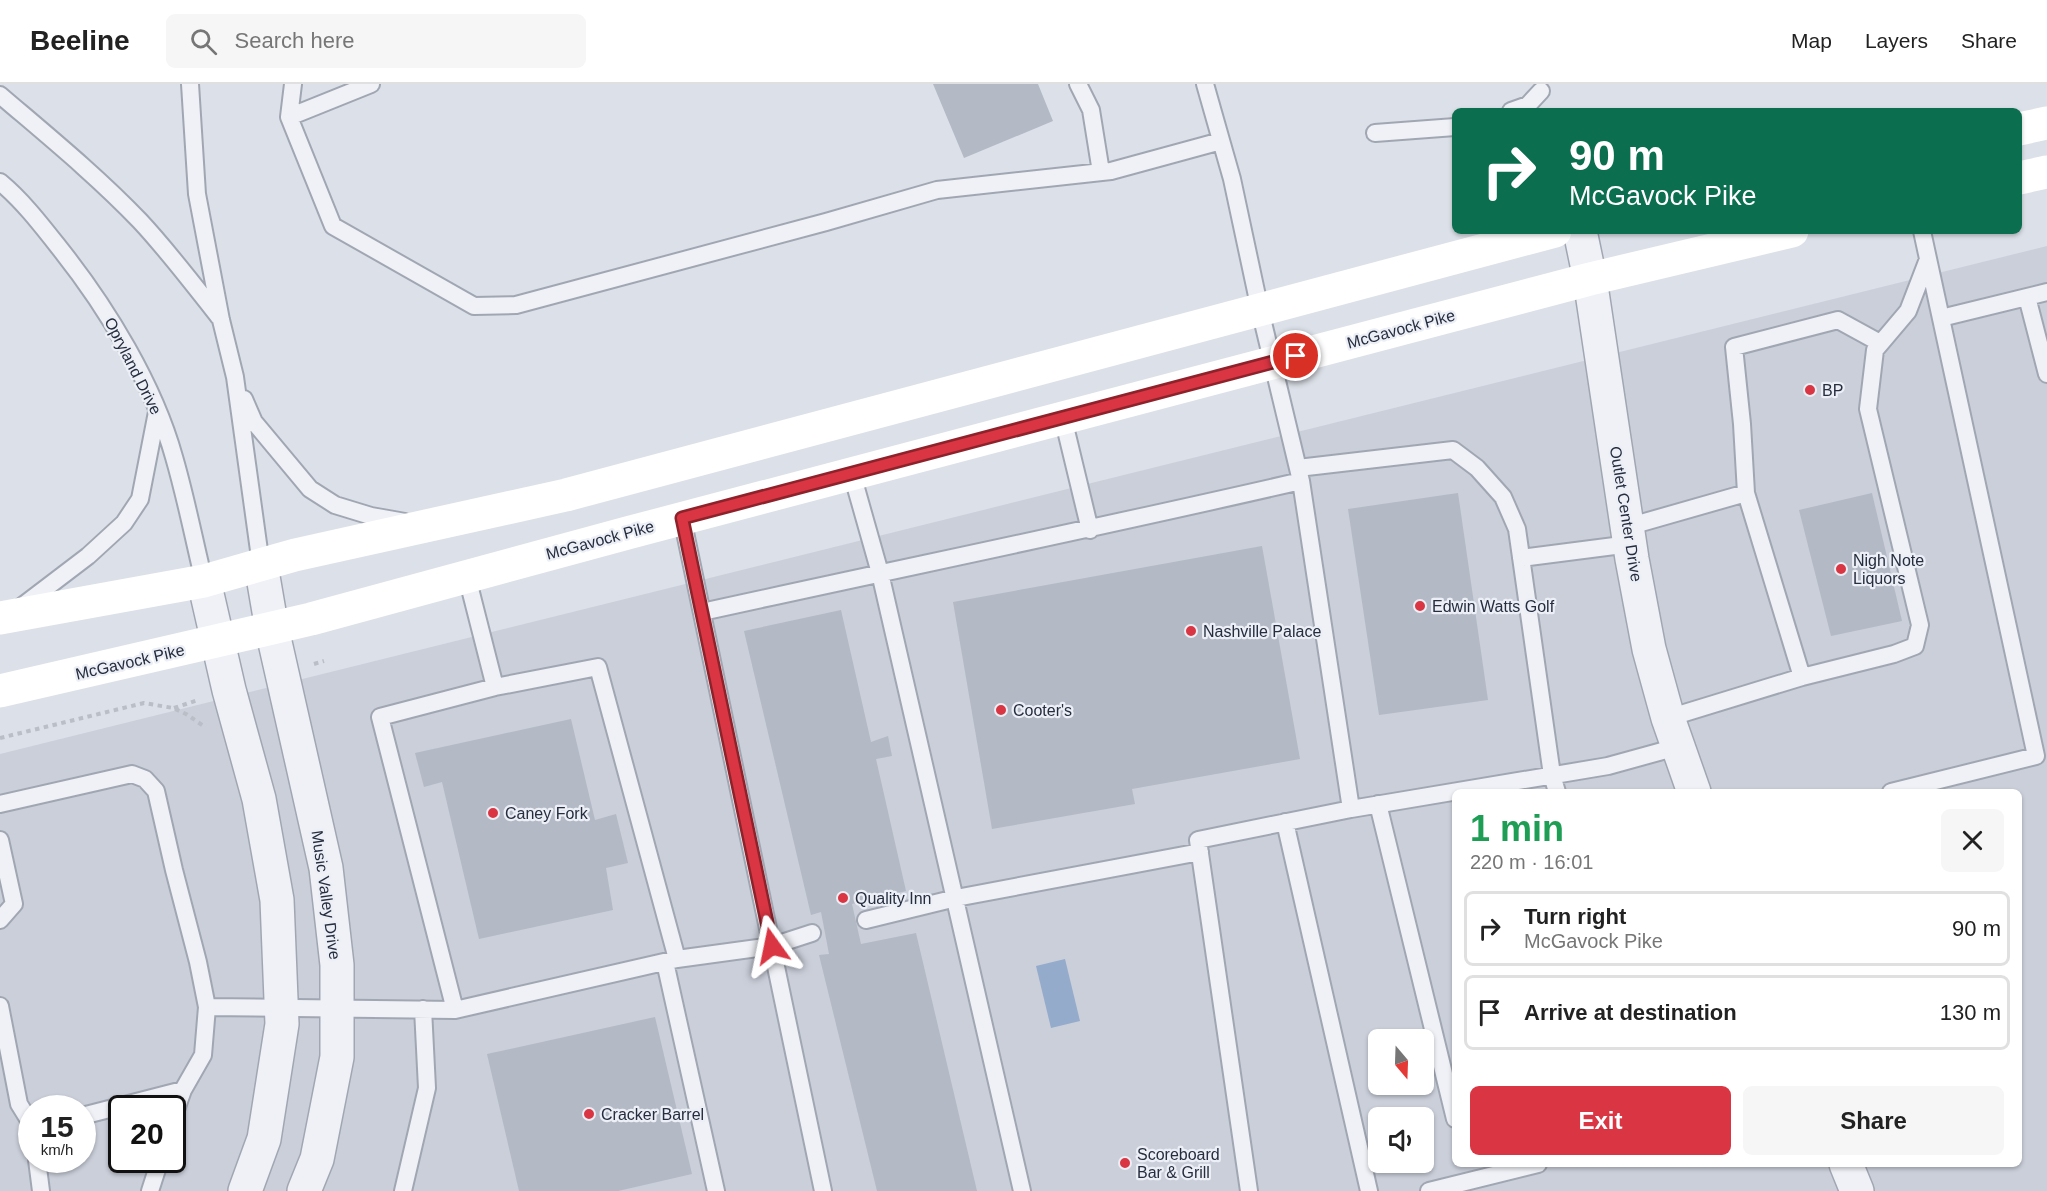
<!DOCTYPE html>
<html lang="en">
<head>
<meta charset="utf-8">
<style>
	body { margin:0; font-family:Helvetica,sans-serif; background:#f6f6f6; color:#222; height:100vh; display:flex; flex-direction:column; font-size:22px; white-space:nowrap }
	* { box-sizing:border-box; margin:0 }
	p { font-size:20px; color:#767676 }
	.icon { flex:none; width:33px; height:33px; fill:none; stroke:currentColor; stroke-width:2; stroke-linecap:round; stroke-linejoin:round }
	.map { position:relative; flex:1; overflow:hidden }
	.details { position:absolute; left:1452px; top:705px; width:570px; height:378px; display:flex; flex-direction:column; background:#fff; border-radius:9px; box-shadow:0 2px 4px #0004 }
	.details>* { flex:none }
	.guide { position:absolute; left:1452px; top:24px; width:570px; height:126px; border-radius:9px; box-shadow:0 2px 4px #0004; background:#0b6e4f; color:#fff; overflow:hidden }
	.needle { width:39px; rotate:161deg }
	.controls { position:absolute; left:1368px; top:945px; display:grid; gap:12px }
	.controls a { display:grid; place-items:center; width:66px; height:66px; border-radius:9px; background:#fff; box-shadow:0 2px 4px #0004; font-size:30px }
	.speed { position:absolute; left:18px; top:1011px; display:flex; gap:12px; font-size:30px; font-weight:700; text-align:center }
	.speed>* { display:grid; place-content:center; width:78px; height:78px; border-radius:50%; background:#fff; box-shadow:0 2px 4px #0004; line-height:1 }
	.speed small { font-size:15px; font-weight:400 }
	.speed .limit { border:3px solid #111; border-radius:9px; background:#fff; color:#111 }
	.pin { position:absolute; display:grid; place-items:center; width:51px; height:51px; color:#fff; margin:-26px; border:3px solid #fff; border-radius:50%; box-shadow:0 2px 6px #0007 }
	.me { position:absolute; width:66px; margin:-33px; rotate:348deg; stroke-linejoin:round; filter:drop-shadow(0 0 4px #0008) }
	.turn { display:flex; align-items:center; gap:21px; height:126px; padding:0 18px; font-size:27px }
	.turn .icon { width:78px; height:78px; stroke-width:2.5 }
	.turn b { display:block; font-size:42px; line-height:51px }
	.round { display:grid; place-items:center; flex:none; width:63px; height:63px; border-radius:9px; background:#f6f6f6 }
	.headline { display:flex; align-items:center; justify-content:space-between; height:102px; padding:0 18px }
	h1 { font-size:36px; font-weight:600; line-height:45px; color:#1e9e55 }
	.cta { display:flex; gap:12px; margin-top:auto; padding:12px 18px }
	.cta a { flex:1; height:69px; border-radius:9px; background:#d93542; color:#fff; font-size:24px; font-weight:600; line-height:69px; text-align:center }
	.cta a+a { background:#f6f6f6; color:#222 }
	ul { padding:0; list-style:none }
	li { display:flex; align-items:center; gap:18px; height:75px; margin:0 12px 9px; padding:0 6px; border:3px solid #e0e0e0; border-radius:9px }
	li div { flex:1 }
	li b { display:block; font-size:22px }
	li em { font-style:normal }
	header { display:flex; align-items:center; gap:36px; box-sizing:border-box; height:84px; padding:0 30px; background:#fff; border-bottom:2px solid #e0e0e0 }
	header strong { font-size:28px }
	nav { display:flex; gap:33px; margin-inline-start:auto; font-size:21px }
	.search { width:420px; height:54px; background:#f6f6f6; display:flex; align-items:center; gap:15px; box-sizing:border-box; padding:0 21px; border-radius:9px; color:#767676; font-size:22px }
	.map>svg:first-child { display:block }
	.built { fill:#cacfda; fill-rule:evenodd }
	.water { fill:#94abcb }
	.building { fill:#b3b9c5 }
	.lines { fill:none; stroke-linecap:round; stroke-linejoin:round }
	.lane-casing { stroke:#a1a7b2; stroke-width:20 }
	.street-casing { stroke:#a1a7b2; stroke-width:36 }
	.path { stroke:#babec6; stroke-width:4; stroke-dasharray:4.5 4.5; stroke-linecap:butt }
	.lane { stroke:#eff1f6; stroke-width:16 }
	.street { stroke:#eff1f6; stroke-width:33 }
	.secondary { stroke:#fff; stroke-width:33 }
	.route-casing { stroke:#8d222b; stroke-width:15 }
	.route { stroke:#d93542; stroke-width:10 }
	.poi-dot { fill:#d93542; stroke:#eceff5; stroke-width:2 }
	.labels { text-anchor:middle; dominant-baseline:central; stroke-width:4.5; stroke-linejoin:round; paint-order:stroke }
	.street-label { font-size:16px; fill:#252d3f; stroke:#eceff5 }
	.poi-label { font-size:16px; fill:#252d3f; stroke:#eceff5; text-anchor:start }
</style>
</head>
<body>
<header>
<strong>Beeline</strong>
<div class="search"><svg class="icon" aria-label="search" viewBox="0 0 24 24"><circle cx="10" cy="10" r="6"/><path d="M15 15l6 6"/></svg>Search here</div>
<nav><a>Map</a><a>Layers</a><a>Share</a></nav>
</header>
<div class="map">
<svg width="2047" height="1107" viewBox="0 0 2047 1107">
	<rect width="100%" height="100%" fill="#dce0e8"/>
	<path class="built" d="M2047,162V1107H0V670ZM1455,708H2019V1080H1455ZM1378,956H1424V1000H1378ZM32,1024H82V1076H32ZM122,1024H172V1076H122ZM1378,1034H1424V1078H1378Z"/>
	<path class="water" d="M1065,875L1080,937L1051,944L1036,882Z"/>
	<path class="building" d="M933,0H1038L1053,37L964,74Z
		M1458,409L1488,616L1379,631L1348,425Z
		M1872,409L1902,537L1831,552L1799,426Z
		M1262,462L1300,675L1132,705L1135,720L992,745L953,518Z
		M841,526L871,658L888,652L892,672L876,675L906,807L852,820L861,860L916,849L977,1107H877L819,871L829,870L821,828L811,831L744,547Z
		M571,635L595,736L616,730L628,779L606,784L613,826L479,855L442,698L424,703L415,669Z
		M655,933L692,1090L618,1107H519L487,970Z"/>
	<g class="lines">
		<defs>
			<path id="lane" d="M190,0L197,110L221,236L235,293L261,481
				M371,0L289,33L333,142L474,222L516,221L826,138L937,106L1111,87L1221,57
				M1078,0L1091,26L1101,88
				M1205,0L1232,95L1260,226L1301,397L1351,725L1608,682L1677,663
				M0,11C48,52 97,92 140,137C168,167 193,200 219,233
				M1511,27L1528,21L1541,7
				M289,33L293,0
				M1375,49L1455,43
				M0,98C23,117 42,142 61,166C107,224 154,301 174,373C186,414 194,456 204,497
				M2027,213L2047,290
				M1941,234L2047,208
				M244,315L254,338L310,405L335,421L371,432L405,438
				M1063,334L1090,446
				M1298,384L1453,366L1477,384L1503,413L1517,445L1552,691L1557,708
				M852,390L880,489L1022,1107
				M1746,409L1742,340L1734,263L1838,236L1880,259
				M682,434L823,1107
				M1627,443L1746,409L1802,593L1668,634
				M1521,474L1630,460
				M467,493L495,603L598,583L677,875
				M21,523L88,472L124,439L140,415L157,328
				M702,528C902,484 1102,443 1301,397
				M1802,593L1894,570L1915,562L1920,541L1868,325L1875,266L1908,227L1928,175
				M1891,708L2036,672L1922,147
				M0,720L132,690L145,695L156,707L174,786L198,878L207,923L203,971L183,1006L82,1032
				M1378,720L1455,1035
				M1285,738L1369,1107
				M0,756L14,820L0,836
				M866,836L956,814L1200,768
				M665,878L716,1107
				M0,922L19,1020L32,1041
				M207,923L455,926L677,875L772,862L812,849
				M455,926L380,633L495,603
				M172,1037L183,1006
				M37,1076L41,1107
				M150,1107L160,1076
				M403,1107L427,1004L423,925
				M1249,1107L1198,756L1351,725
				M1429,1107L1538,1080"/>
			<path id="street" d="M1580,147L1590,195L1632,475L1649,565L1668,634L1694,708
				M261,481L272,545L326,784L337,881V973L317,1075L304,1107
				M204,497L229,606L259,715L277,816L282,940L264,1055L245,1107
				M1846,1080L1857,1107"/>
		</defs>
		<use href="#lane" class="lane-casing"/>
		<use href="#street" class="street-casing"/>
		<path class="path" d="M314,580L324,577
			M174,624L198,616
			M0,654L144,619L173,624L186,630L205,643"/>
		<use href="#lane" class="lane"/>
		<use href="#street" class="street"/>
		<path class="secondary" d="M2019,45L2047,39
			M2019,94L2047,88
			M0,534L204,497L295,471L566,411L1555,147
			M0,607L311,535L631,448L1590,195L1792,147"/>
	</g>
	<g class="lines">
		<defs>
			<path id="route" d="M772,862L682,434L1296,272"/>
		</defs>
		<use href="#route" class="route-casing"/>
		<use href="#route" class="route"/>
	</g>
	<g class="poi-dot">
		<circle cx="1810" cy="306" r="6"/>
		<circle cx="1841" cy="485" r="6"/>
		<circle cx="1420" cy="522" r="6"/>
		<circle cx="1191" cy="547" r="6"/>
		<circle cx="1001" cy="626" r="6"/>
		<circle cx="493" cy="729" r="6"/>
		<circle cx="843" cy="814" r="6"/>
		<circle cx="589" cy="1030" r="6"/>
		<circle cx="1125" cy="1079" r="6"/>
	</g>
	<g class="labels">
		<g class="street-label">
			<text transform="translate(1401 245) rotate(-15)">McGavock Pike</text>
			<text transform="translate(133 282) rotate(63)">Opryland Drive</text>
			<text transform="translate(1626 430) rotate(81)">Outlet Center Drive</text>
			<text transform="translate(600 456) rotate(-15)">McGavock Pike</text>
			<text transform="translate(130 578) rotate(-13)">McGavock Pike</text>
			<text transform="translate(326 811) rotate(82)">Music Valley Drive</text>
		</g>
		<g class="poi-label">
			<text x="1822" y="306">BP</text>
			<text x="1853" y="476">Nigh Note<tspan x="1853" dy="18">Liquors</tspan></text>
			<text x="1432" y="522">Edwin Watts Golf</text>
			<text x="1203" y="547">Nashville Palace</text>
			<text x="1013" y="626">Cooter's</text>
			<text x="505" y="729">Caney Fork</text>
			<text x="855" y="814">Quality Inn</text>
			<text x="601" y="1030">Cracker Barrel</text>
			<text x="1137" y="1070">Scoreboard<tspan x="1137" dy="18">Bar &amp; Grill</tspan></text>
		</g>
	</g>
</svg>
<div class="controls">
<a><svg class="needle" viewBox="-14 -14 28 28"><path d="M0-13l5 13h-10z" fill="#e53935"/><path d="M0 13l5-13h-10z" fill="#767676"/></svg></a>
<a><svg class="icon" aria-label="sound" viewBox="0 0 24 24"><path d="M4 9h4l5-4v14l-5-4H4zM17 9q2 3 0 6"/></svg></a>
</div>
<div class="speed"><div>15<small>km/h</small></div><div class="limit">20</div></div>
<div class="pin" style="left:1296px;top:272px;background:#d93025"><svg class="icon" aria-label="arrive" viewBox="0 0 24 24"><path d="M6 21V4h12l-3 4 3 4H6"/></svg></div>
<svg class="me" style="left:772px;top:862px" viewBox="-20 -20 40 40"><path d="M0-17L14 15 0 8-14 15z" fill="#d93542" stroke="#fff" stroke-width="4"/></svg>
<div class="guide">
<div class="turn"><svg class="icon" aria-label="right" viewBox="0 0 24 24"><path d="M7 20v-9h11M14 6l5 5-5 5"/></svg><div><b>90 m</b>McGavock Pike</div></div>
</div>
<section class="details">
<div class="headline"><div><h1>1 min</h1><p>220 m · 16:01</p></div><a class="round"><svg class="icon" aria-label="close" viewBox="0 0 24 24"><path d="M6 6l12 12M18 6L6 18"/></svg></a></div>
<ul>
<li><svg class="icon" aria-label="right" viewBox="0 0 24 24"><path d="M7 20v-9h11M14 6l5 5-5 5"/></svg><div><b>Turn right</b><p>McGavock Pike</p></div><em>90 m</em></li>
<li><svg class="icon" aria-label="arrive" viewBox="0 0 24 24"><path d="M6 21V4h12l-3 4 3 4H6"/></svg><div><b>Arrive at destination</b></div><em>130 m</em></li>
</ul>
<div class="cta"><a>Exit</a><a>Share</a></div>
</section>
</div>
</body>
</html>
